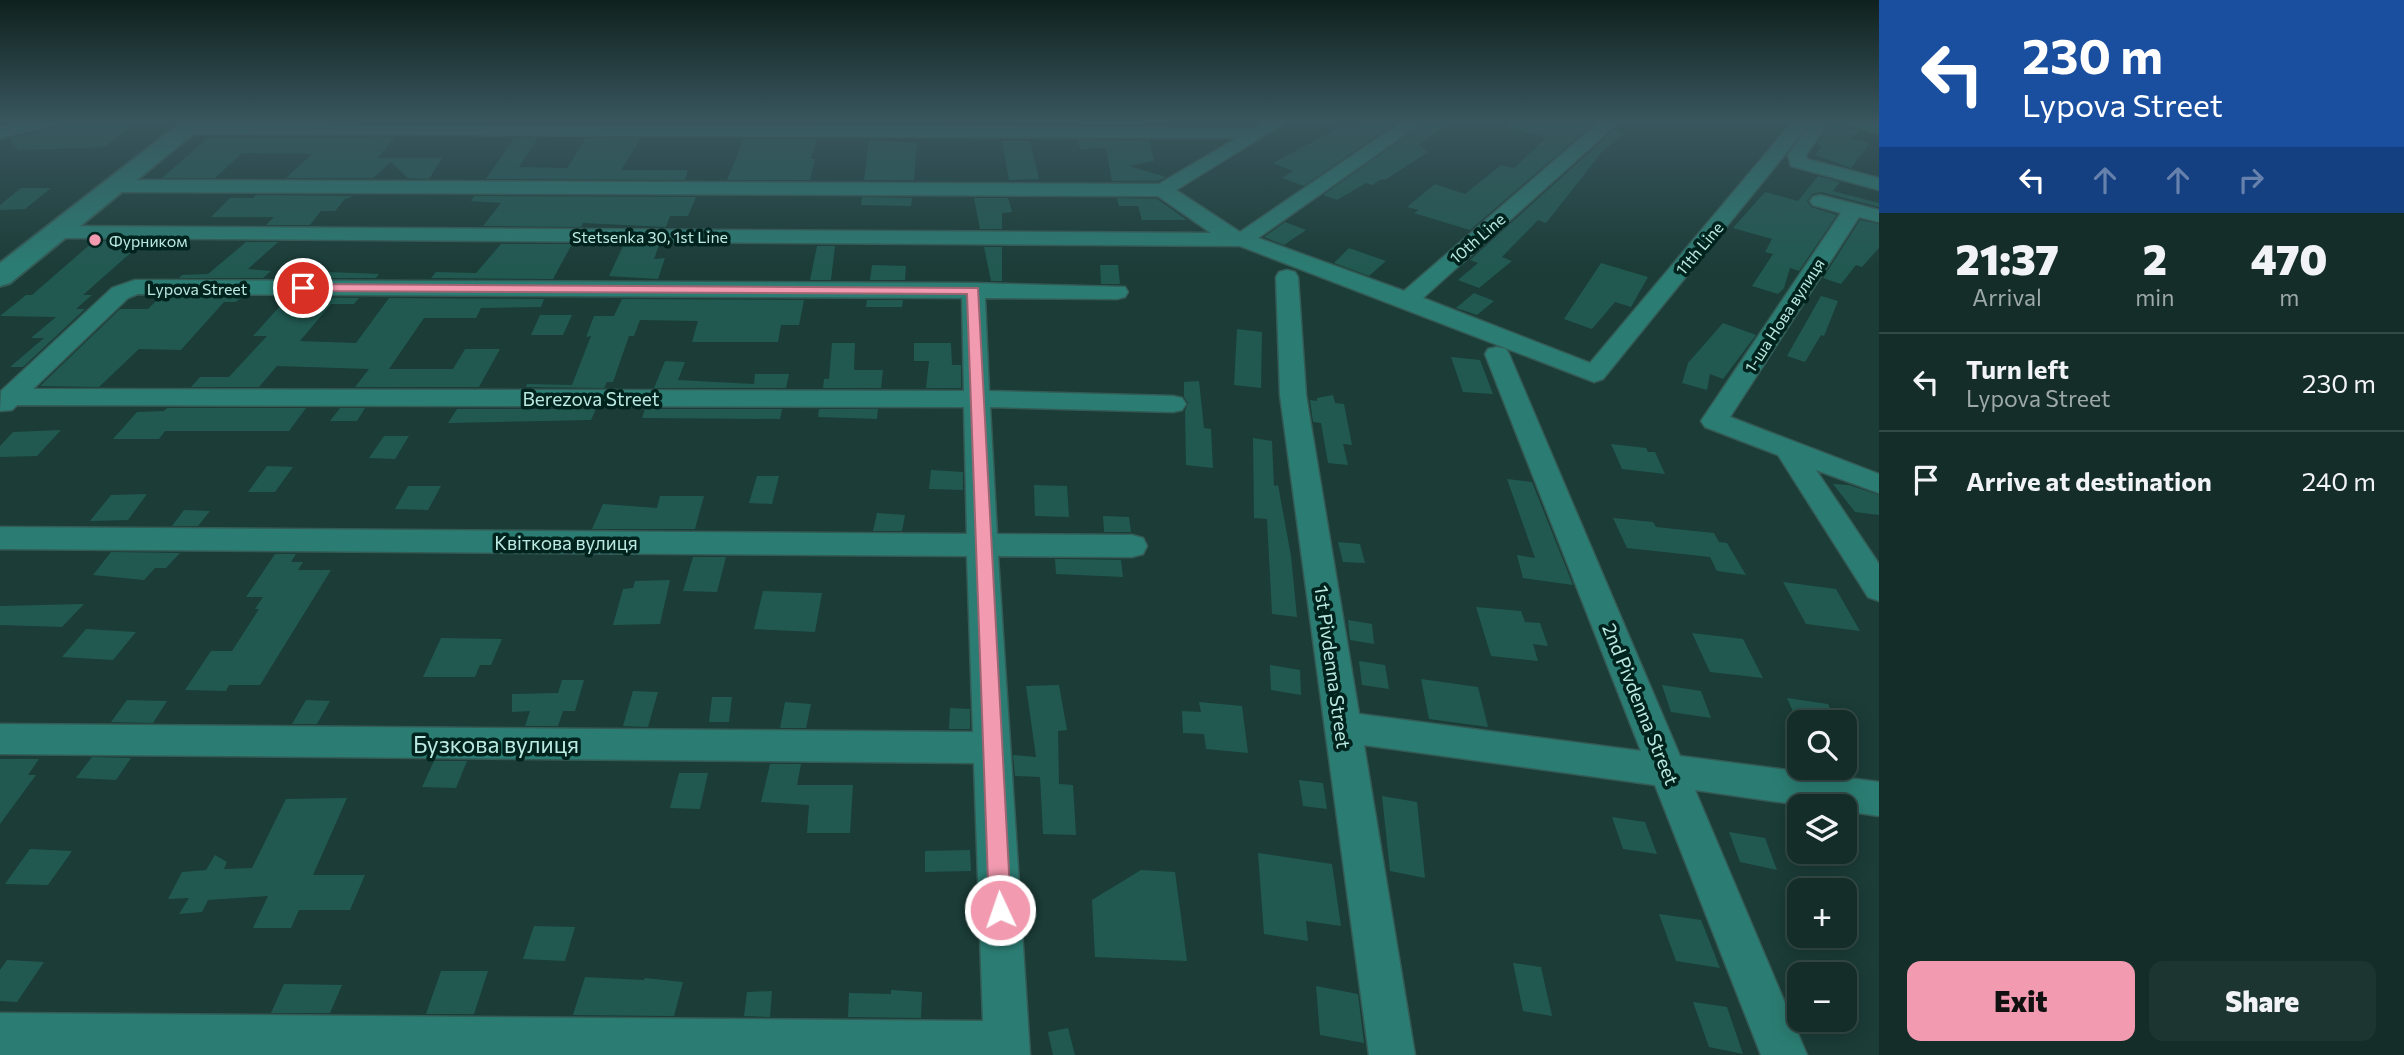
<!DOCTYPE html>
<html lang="en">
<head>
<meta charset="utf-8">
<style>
	body { margin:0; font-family:Commissioner,sans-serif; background:#1d3531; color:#f1f3f6; height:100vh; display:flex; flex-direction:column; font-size:26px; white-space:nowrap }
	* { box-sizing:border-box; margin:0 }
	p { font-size:23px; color:#9da8a8 }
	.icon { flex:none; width:38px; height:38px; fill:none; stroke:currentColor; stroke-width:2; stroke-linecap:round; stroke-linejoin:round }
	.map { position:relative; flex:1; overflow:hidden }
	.details { display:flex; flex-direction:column; background:#142d29; width:525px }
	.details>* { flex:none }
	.top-card { background:#1a4fa0; color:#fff; overflow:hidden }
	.tools { position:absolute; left:1787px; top:710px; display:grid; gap:14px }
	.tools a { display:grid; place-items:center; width:70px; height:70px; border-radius:14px; background:#142d29; box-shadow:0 4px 18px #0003,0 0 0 2px #334946; font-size:35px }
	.pin { position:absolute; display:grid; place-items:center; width:60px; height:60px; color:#fff; margin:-30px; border:4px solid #fff; border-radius:50%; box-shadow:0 2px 7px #0007 }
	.me { position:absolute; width:77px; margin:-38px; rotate:357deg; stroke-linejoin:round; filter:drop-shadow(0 0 5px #0008) }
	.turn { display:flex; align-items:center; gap:24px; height:147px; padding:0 28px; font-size:32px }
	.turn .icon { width:91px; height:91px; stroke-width:2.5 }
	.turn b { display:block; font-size:49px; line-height:60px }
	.lanes { display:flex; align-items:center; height:66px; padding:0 28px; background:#0003; justify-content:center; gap:35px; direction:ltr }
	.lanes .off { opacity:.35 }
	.eta { display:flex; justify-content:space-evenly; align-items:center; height:119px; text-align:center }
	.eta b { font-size:42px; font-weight:800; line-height:49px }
	.cta { display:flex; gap:14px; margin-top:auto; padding:14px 28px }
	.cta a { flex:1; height:80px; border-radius:14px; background:#f19ab0; color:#111; font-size:28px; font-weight:800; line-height:80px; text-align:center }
	.cta a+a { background:#1d3531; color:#f1f3f6 }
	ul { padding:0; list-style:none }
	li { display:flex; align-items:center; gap:21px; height:98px; padding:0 28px; border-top:2px solid #334946 }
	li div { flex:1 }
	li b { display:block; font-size:26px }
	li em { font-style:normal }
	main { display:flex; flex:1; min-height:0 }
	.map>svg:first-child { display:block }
	.building { fill:#215951 }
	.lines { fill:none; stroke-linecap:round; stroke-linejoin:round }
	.minor-casing { stroke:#345a55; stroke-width:3 }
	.secondary-casing { stroke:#345a55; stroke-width:4 }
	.minor { fill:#2b7d73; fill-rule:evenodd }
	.secondary { fill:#2b7d73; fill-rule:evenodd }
	.route { fill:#f19ab0; stroke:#9d6472; stroke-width:2 }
	.poi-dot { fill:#f19ab0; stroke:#00231e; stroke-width:2.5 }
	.labels { text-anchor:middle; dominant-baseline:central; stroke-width:7; stroke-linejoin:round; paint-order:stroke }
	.far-street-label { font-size:16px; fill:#bae9e1; stroke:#00231e }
	.far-poi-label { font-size:16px; fill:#bae9e1; stroke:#00231e; text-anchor:start }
	.street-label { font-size:19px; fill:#bae9e1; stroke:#00231e }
	.near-street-label { font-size:23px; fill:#bae9e1; stroke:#00231e }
</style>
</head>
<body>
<main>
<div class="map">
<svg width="1879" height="1055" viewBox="0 0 1879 1055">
	<rect width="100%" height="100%" fill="#1b3c37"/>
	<path class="building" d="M60,121H137L105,147L18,150L10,138L56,128Z
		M1105,121H1145L1146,125H1079L1078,122Z
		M1366,121H1398L1304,186L1282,178L1293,171L1273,163L1342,126L1354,129Z
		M1427,121H1453L1418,145L1428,152L1385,180L1382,179L1372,185L1366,183L1337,200L1323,195Z
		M1509,121H1579L1592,125L1470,230L1414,213L1419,210L1407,207L1435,184L1465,194L1501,165L1514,168L1546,138L1508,127Z
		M1821,121H1842L1846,128L1860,131L1851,139L1870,143L1851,168L1815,155L1822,146L1817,145L1829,126Z
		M1614,130L1624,133L1602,152L1546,223L1538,220L1502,257L1512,261L1479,288L1458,280L1478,263L1470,260Z
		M209,137H395L378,158H442L429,179L408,178L391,162L373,178H286L312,154L242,153L215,178H162Z
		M514,138H538L519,167L567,168L586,138H641L621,170H687V174L685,180L486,179Z
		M744,139H817L811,159H815L810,180H727Z
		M869,140L917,143L914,180H864Z
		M1078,140H1149L1154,161L1129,166L1166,177L1158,181H1112L1106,148L1080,149Z
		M1002,141H1030L1039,179L1009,180Z
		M1818,176L1840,182L1833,191L1879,203V207L1821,192L1812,194L1807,201L1811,207L1837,215L1799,271L1790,268L1784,288L1778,294L1752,286L1773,254L1765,252L1772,239L1733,228L1765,192L1798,201Z
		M21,188H51L25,209L0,210V205Z
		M256,195L354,196L345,199L335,211H321L310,225H266L274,217H211L230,198H253Z
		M474,196L696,197L688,216H670L666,227L583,223L581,227L483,226L501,203L471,201Z
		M862,197L912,198L911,206L861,205Z
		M974,198H1008L1012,212L1002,213V229H980Z
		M1117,198L1157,199L1187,220H1142L1138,206H1119Z
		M1860,220L1879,224V248L1862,267L1856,265L1841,284L1823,278Z
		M1285,222L1306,230L1284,245L1264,237Z
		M94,241H144L83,295H92L76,309H85L23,367H10L44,338H31L56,317L0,316L26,295H32Z
		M246,242H278L248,269L271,271L263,278H179L182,275L208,274Z
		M501,244H572L553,279L431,278L436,272L476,273Z
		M624,244L659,245L654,259L665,258L658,279L609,276Z
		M817,246H835L831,280H810Z
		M984,247H1002V281H991Z
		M1349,248L1386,261L1369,276L1334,263Z
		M1601,263L1648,277L1631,307L1615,302L1592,329L1564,319Z
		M872,265L906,266L905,280H870Z
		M1100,265H1118L1120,284H1101Z
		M324,272L356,273L379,274L376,278H319Z
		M1474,293L1494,301L1477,315L1456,308Z
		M1821,296L1838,301L1824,336L1821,335L1805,362L1787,356Z
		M160,297H242L236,302H224L181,350L139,349L99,387L40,386L120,309H148Z
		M288,297L359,298L354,304H331L300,341L356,343L389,298L544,299L541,307L481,308L476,318H424L389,369H453L465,349H500L479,387H355L369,369L277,366L259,387H191L200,377H229L267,336H253Z
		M622,299L804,300L799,325H781L778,342H692L698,321L640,320L634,336H629L613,382H607L604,388L526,387L527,384L572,385L591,336L586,337L594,316H614Z
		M867,300H903L902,307H866Z
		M540,315H572L563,335H531Z
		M1723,323L1756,335L1723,379L1710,374L1707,390L1682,383L1688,363Z
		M1237,329L1262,332L1261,388L1234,385Z
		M832,343H855L854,370H883L881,388H823L824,379H829Z
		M914,343H951L952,365H961V388H926L929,361H914Z
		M1451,357L1480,360L1493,394L1463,392Z
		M665,361L685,362L678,380L754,384L755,374H789L786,388H654Z
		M1199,381L1204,428L1211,429L1213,468L1186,465L1185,411L1188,403L1184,397V382Z
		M1333,395L1335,403L1344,404L1352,445L1343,444L1348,465L1328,463L1321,423L1313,422L1310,400L1317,401V398Z
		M167,408H306L289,431H165L159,439H113L137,412L164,411Z
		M340,408H365L357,421H330Z
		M457,409H596L591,420L448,423Z
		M645,409H782L780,419L642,418Z
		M819,409H878L877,419L818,417Z
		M61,430L37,456L0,457V446L13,432Z
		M384,436H409L395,459L369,458Z
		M1253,438L1272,441L1274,486L1278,485L1291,556L1297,617L1272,614L1267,519L1254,518Z
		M1611,444L1646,448L1648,452H1655L1665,474L1622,469Z
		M267,466L293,467L275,492H248Z
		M931,470L963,472V490L929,489Z
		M757,476H779L772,504L749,503Z
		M1507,479L1532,482L1573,585L1523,578L1517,555L1535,558Z
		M1833,484L1849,485L1879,495V515L1855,512Z
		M1034,485L1067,486L1069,517L1035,516Z
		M408,486H441L428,510L395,509Z
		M147,494L128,520L90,521L111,495Z
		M660,496H704L695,529H592L603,504L657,508Z
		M184,510L210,511L198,526H172Z
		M877,513L905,515L902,531H873Z
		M1103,516L1129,517L1131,532H1104Z
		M1613,518L1653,522L1656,527L1714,533L1719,542L1727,543L1746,575L1717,571L1710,557L1627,548Z
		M1338,542L1360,544L1365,563L1343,562Z
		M111,552L180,553L166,568H155L144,580L93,575Z
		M275,554H296L291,562H303L298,570H331L260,685H229L226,691L185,690L211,651H232L259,609H255L263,597H246Z
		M693,557H726L717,592L683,591Z
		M1055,559L1121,560L1123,577L1056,574Z
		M670,580L660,624L613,625L623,589L633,588L635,581Z
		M1783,582L1836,589L1860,631L1806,624Z
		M763,591L822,593L815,632L754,629Z
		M84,604L62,627L0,625V606Z
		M1476,607L1521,611L1525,622L1540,623L1548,646L1533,644L1538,661L1491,656Z
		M1348,620L1372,624L1374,644L1350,640Z
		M86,629L136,632L113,660L62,657Z
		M1692,633L1743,639L1763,678L1710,672Z
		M441,638L502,639L491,665H480L475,677H423Z
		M1359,661L1385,665L1389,689L1362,685Z
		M1270,665L1300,670L1301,695L1271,690Z
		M1421,679L1478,687L1488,727L1429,719Z
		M562,680H584L575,711H563L558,726H525L530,711L512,712V694L558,693Z
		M1059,685L1067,730L1058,731L1059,784L1073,785L1076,835L1043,834L1040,777L1015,776L1013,755L1036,757L1026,686Z
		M1662,685L1701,691L1711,718L1671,712Z
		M633,691L658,692L648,727L623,726Z
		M712,697H732L729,722H709Z
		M1787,698L1828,704L1837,723H1798Z
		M127,700L167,701L153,723L111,722Z
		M306,700L330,701L317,724H292Z
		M785,702L811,704L806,728H780Z
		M1199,702L1242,706L1248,753L1206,749L1204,734L1183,733L1182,711L1201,712Z
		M950,708L970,709V729H949Z
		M92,757L131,758L116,780L76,778Z
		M0,759H39L28,775H36L0,824Z
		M434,761H467L456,788L422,787Z
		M770,764H801L797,785H853L850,833H807L809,805L761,802Z
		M679,773H708L700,809L670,808Z
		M1299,780L1323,783L1327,809L1303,806Z
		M1382,796L1417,802L1425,878L1390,871Z
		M347,798L313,875H365L350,910H299L291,928H253L268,896L208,900L202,912L179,914L189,898L168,899L182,872L206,870L215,855L227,862L224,869L252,868L286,799Z
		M1612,817L1645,822L1657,854L1623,849Z
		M1729,832L1765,838L1777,870L1740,862Z
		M30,849L72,851L48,885L5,884Z
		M970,850L971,871L925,872V851Z
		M1258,853L1332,864L1341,926L1306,921L1308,941L1264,934Z
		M1141,870L1175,872L1187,961L1095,957L1092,900Z
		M1659,914L1701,920L1720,968L1676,961Z
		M534,926L575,927L565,961L523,959Z
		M7,960L44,962L17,1002L0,1001V970Z
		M1513,963L1541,967L1552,1016L1523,1011Z
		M441,971H488L474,1014H426Z
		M585,977L644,980L645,978L683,982L674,1016L573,1015Z
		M284,984L342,985L330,1013H271Z
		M1316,986L1358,994L1364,1043L1320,1035Z
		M891,990L922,992L921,1018L848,1017L849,993L891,994Z
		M772,991L770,1017L744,1016L747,992Z
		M1693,1002L1727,1007L1743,1054L1709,1047Z
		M1068,1028L1075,1055H1053L1048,1032Z"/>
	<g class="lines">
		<defs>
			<path id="minor" d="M26,121H58L55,125L0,138V128Z
				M1266,121H1288L1176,190L1240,232L1403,121H1424L1258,238L1404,291L1600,121H1620L1423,298L1590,363L1793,121H1812L1603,379L1594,382L1240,246L57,238L50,236L47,232L50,228L57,226L1211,233L1158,196L116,192L106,186L116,180L1159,184L1237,138L182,134L179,130L188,125L1255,128Z
				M1844,121L1879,123V133L1847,125Z
				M1817,122L1826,127L1806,155L1807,159L1879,178V190L1791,166L1788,155L1811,123Z
				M1820,195L1879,210V222L1859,217L1730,417L1879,474V493L1816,470L1879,564V601L1868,597L1778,455L1705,427L1701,421L1841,213L1813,205L1810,201L1813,197Z
				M1287,270L1295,272L1298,277L1306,395L1359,714L1641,751L1485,354L1488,349L1497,347L1506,349L1509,354L1680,756L1879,782V816L1844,811V807H1814L1695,790L1807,1055H1761L1655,785L1364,745L1415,1055H1369L1280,395L1276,277L1279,272Z
				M135,280L973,283L1125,287L1128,292L1125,297L1117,299L985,298L989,391L1173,396L1182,398L1186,404L1182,410L1173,412L990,407L997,534L1132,535L1143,538L1147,546L1143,554L1132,557L998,556L1030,1055H0V1013L983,1021L974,763L0,754V724L973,732L967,556L0,549V527L967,534L964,407L17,405L12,410L0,411L1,391L112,288ZM138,294L962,298L964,391L33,389L128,298Z"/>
			<path id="secondary" d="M183,121H209L10,283L0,286V263Z"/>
		</defs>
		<use href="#minor" class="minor-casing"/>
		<use href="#secondary" class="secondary-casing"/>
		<use href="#minor" class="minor"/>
		<use href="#secondary" class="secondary"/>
	</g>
	<linearGradient id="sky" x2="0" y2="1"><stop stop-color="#0f211e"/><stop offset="0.45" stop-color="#39565e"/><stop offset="1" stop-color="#39565e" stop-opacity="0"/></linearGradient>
	<rect width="1879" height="269" fill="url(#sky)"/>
	<path class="route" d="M303,284L978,288L1011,910L1008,917L1000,920L992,917L989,910L967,294L298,291L297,288Z"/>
	<circle class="poi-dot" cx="95" cy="240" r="7"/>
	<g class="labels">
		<g class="far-street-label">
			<text x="650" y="236">Stetsenka 30, 1st Line</text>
			<text transform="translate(1477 238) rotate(-41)">10th Line</text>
			<text transform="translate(1699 248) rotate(-50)">11th Line</text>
			<text x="197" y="288">Lypova Street</text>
			<text transform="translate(1784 315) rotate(-57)">1-ша Нова вулиця</text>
		</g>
		<g class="far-poi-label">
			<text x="109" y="240">Фурником</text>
		</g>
		<g class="street-label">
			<text x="591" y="398">Berezova Street</text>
			<text x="566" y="542">Квіткова вулиця</text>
			<text transform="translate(1333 667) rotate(82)">1st Pivdenna Street</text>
			<text transform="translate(1641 704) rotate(68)">2nd Pivdenna Street</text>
		</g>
		<g class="near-street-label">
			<text x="496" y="744">Бузкова вулиця</text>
		</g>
	</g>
</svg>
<div class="tools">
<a><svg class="icon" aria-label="search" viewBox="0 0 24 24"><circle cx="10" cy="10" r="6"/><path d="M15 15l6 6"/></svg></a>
<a><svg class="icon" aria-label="layers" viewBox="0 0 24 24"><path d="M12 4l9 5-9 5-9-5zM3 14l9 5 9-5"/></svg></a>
<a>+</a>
<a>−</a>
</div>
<div class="pin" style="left:303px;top:288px;background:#d93025"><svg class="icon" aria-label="arrive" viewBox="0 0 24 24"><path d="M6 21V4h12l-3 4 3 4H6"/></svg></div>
<svg class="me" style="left:1000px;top:910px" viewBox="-20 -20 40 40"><circle r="17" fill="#f19ab0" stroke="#fff" stroke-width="3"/><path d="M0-11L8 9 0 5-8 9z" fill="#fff"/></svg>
</div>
<section class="details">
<div class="top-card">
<div class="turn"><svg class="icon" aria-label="left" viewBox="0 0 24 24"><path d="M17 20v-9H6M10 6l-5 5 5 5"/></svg><div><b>230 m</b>Lypova Street</div></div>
<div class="lanes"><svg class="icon" aria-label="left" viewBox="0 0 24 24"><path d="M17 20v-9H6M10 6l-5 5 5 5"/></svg><svg class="icon off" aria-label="ahead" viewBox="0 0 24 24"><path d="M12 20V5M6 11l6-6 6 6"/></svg><svg class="icon off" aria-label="ahead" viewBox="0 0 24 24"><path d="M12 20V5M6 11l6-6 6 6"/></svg><svg class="icon off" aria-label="right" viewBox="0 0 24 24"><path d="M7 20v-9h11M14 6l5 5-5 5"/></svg></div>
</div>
<div class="eta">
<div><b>21:37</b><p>Arrival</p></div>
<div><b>2</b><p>min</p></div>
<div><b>470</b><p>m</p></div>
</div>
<ul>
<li><svg class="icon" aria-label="left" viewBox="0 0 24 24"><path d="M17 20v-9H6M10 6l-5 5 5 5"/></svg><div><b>Turn left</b><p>Lypova Street</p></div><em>230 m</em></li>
<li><svg class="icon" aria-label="arrive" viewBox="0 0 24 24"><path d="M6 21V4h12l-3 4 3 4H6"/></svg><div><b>Arrive at destination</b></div><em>240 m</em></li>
</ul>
<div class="cta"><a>Exit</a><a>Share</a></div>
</section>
</main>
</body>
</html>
